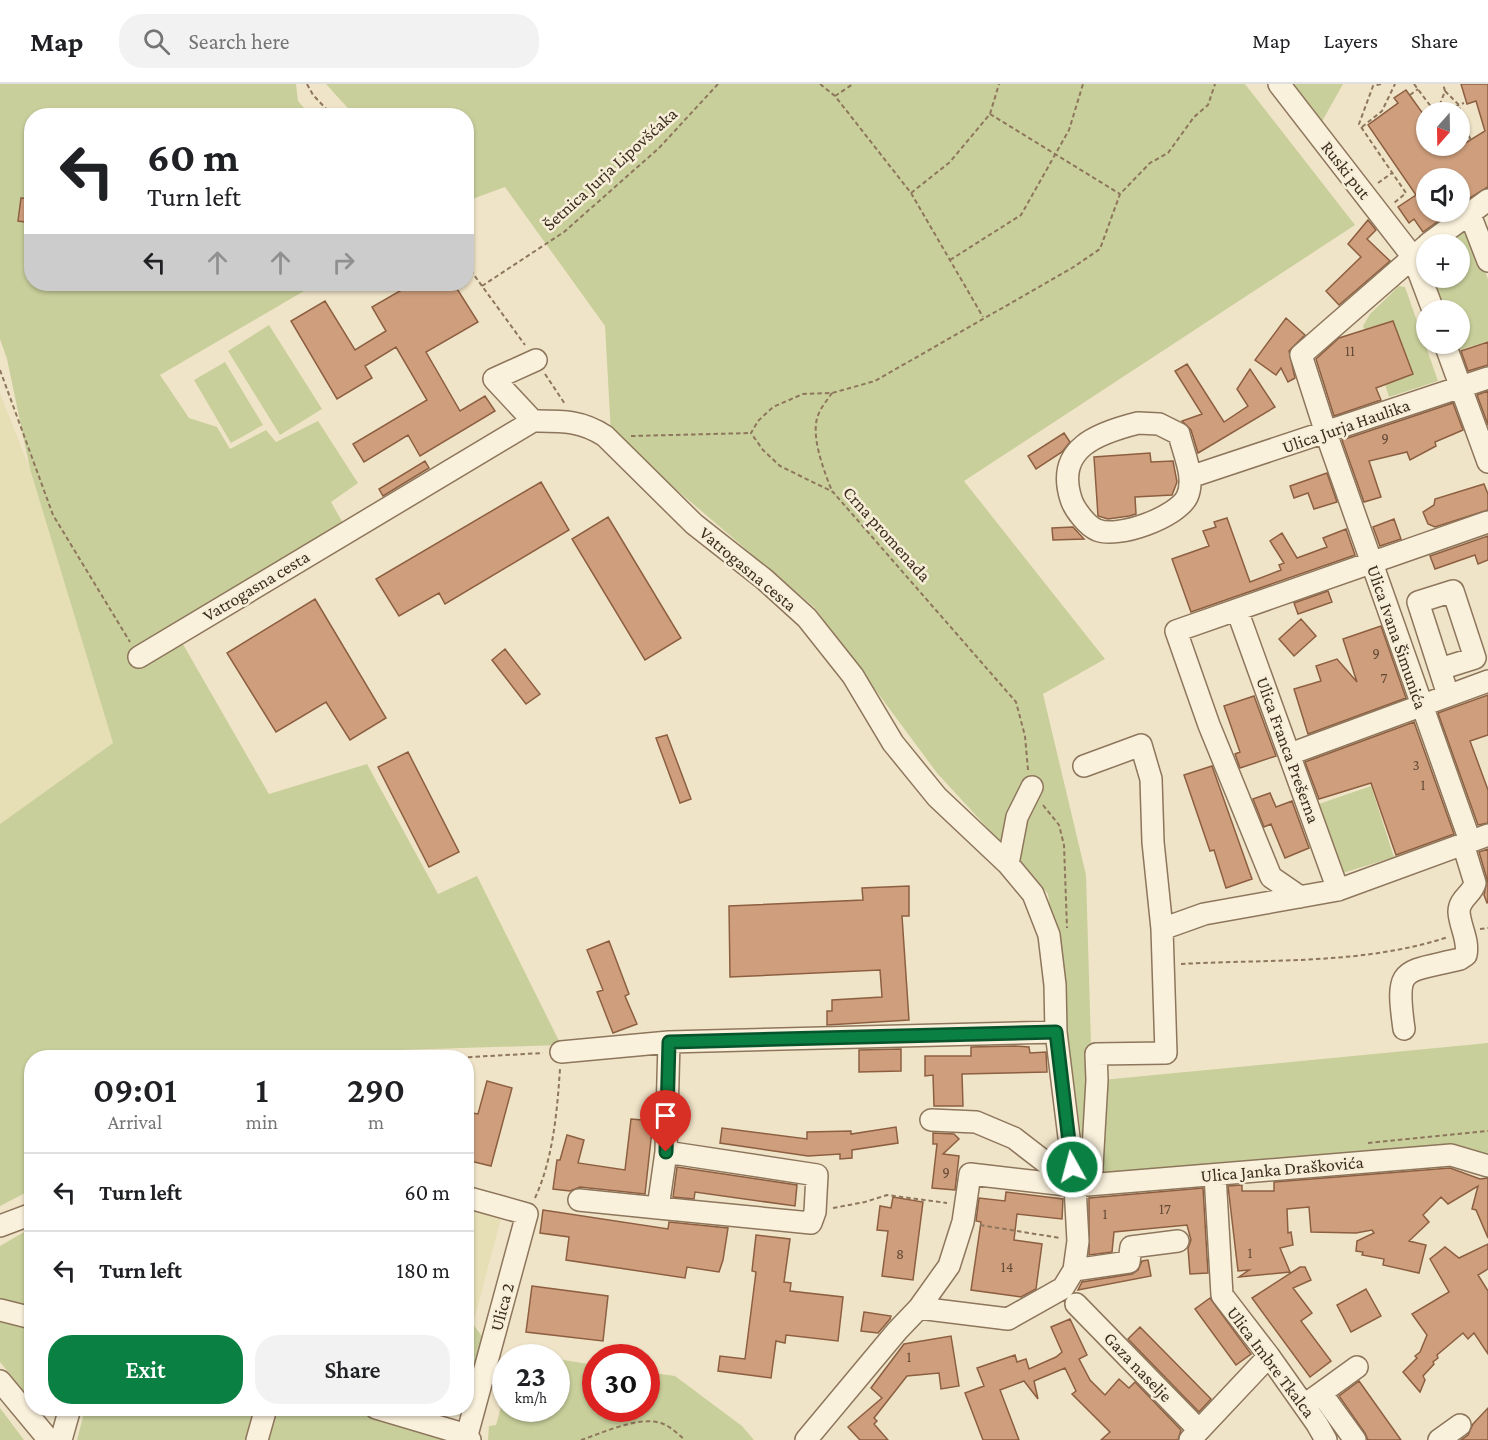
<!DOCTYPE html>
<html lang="en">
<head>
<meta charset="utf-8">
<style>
	body { margin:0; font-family:"Crimson Pro",serif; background:#f2f2f2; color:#202124; height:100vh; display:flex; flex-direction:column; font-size:22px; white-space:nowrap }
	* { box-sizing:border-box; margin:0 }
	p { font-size:20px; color:#757577 }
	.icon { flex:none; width:33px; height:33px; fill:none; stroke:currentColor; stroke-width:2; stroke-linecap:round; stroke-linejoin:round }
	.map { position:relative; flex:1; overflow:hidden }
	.sheet { position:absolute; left:24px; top:966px; width:450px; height:366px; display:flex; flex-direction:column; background:#fff; border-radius:24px; box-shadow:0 2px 4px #0004 }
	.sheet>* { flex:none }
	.banner { position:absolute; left:24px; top:24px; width:450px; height:183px; border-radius:24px; box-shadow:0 2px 4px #0004; background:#fff; color:#202124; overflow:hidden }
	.needle { width:39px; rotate:200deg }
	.fabs { position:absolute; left:1416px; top:18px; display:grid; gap:12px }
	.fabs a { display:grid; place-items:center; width:54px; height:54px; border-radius:50%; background:#fff; box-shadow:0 2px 4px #0004; font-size:30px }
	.speed { position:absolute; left:492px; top:1260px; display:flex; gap:12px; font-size:30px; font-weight:700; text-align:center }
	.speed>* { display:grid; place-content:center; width:78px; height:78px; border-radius:50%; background:#fff; box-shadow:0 2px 4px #0004; line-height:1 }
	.speed small { font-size:15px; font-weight:400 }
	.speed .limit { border:9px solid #d22; background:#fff; color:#111 }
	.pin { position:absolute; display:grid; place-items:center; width:51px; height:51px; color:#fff; margin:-62px -26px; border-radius:50% 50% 50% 0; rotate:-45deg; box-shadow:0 0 6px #0007 }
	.pin .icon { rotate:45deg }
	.me { position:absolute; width:66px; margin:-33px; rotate:353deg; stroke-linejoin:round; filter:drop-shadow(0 0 4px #0008) }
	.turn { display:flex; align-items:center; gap:21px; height:126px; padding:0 24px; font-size:27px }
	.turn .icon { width:78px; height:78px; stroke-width:2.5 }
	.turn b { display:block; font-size:42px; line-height:51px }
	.lanes { display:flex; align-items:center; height:57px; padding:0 24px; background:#0003; justify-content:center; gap:30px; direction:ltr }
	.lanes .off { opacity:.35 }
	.eta { display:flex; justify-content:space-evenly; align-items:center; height:102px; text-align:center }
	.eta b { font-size:36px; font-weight:600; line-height:42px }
	.button { display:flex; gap:12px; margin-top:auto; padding:12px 24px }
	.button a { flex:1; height:69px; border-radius:24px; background:#0b8043; color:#fff; font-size:24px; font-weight:600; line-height:69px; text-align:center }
	.button a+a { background:#f2f2f2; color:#202124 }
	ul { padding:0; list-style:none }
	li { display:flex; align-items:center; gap:18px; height:78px; padding:0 24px; border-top:2px solid #e0e0e0 }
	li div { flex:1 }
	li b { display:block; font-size:22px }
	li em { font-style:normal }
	header { display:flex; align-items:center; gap:36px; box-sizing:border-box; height:84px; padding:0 30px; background:#fff; border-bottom:2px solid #e0e0e0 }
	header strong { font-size:28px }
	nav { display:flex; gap:33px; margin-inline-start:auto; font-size:21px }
	.search { width:420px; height:54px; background:#f2f2f2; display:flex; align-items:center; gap:15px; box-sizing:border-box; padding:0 21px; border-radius:24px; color:#757577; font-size:22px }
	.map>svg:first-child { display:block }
	.farmland { fill:#e6deb5 }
	.green { fill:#c9cf9b }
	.building { fill:#cf9f7d; stroke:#8d5f41; stroke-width:1.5 }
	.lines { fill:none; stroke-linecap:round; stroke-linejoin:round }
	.minor-casing { stroke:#8d765c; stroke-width:24 }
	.path { stroke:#8d765c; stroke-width:2; stroke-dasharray:4.5 3; stroke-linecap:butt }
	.minor { stroke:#faf1dc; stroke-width:21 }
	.route-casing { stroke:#07532c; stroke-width:15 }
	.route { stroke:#0b8043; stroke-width:10 }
	.labels { text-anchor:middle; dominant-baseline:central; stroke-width:5; stroke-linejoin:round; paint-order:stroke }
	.number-label { font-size:15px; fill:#624a37 }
	.street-label { font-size:18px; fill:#3d2e20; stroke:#f7eed8 }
</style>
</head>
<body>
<header>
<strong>Map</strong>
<div class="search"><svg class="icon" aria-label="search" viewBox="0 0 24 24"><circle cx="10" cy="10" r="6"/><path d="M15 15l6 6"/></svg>Search here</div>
<nav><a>Map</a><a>Layers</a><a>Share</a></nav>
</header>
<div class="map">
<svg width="1488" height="1356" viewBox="0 0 1488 1356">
	<rect width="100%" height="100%" fill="#f0e4c8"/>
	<path class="farmland" d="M0,309L30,385L113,659L0,740Z
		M466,1117L503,1127L473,1240L467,1238Z"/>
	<path class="green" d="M0,0H296L298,17L310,31L32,32V200H316L160,291L189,334L217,343L230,365L266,346L276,358L318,337L358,399L331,418L343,439L180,555L269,710L367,680L438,810L477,792L561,961L301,969L299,974H32L31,1106L0,1122V740L113,659L30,385L7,275L0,255Z
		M326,0H1245L1355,141L964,397L1105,575L1043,610L1086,791L1092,994L1102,996L1488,959V1072L1087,1093L1048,810L937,689L814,523L611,350L605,242L505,103L467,117L466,32L354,31Z
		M1287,0H1343L1320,41Z
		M1463,142L1469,145L1488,195V257L1454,268L1451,260H1460V226H1439L1423,185L1426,174V194H1460V160H1441Z
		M1399,202L1405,203L1438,297L1389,313L1385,300L1412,290L1365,248L1363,242L1370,230Z
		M269,241L322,325L280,351L228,267Z
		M225,278L263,341L231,359L194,296Z
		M1371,702L1394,773L1343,789L1316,721Z
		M31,1144V1224L0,1215V1162Z
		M0,1236L31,1244V1316L0,1278Z
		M467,1238L473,1240L484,1255L467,1321Z
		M557,1275L595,1281L596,1324H646L647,1288L675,1292L742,1342L754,1356H488L489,1342L496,1341L505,1309L506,1324H556Z
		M0,1324L24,1356H0Z
		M270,1324L366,1325L456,1356H261Z
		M85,1325H262L253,1356H77Z"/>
	<path class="building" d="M1461,0H1488V103L1460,120V94H1426V128H1451L1423,148L1414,135L1409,139L1398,123L1416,111L1368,41L1398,19L1394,14L1406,6L1426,34V62H1446L1451,68L1485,47L1476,17L1467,20Z
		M21,114L32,115V139L18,137Z
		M1368,136L1376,146L1367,155L1390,177L1339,221L1326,207L1361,173L1348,160Z
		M412,200H454L478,238L426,268L460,327L485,312L495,327L420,372L408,351L364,378L353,360L427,316L396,263L365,282L372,294L337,315L291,237L325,217L355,266L386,247L372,223Z
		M1286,234L1305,251L1289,267L1295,294L1288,298L1281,284L1276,291L1255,276Z
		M1393,237L1413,290L1376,304L1381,316L1334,332L1316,275L1339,254Z
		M1488,258V281L1468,287L1461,267Z
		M1187,280L1224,338L1248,322L1237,305L1250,285L1275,323L1198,369L1191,346L1182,337L1202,330L1175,287Z
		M1488,307V341L1477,311Z
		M1453,319L1463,346L1435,358L1436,362L1410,376L1407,368L1369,377L1381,413L1364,418L1342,356Z
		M1064,349L1070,358L1062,368L1036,385L1028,372Z
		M1150,369L1151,378L1173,377L1177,398L1172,411L1135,413L1136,430L1129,432L1108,435L1098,432L1094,373Z
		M425,377L429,384L383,412L379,405Z
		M1327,389L1337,418L1314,425L1308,409L1294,414L1290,402Z
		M541,398L569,446L445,520L439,509L399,532L376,495Z
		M1484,400L1488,410V426L1435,443L1428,440L1423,428L1434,421L1435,415Z
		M608,433L681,554L645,576L572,455Z
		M1227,434L1250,498L1281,486L1279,481L1284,479L1270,457L1282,449L1297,474L1327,463L1323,454L1346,445L1355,471L1191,528L1172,475L1209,462L1203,447L1216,443L1214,438Z
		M1394,435L1401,455L1380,462L1373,443Z
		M1073,443L1084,455L1053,456L1052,444Z
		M1488,452V476L1478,480L1475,471L1435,485L1430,472Z
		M1328,507L1332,518L1298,530L1294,519Z
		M315,515L386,634L350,656L326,618L276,648L227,569Z
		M1301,535L1316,552L1294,572L1279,555Z
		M1381,542L1406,614L1308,650L1294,605L1321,597L1316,582L1337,575L1357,598L1343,555Z
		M505,565L540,610L526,620L492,576Z
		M1488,611V651L1470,657L1488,706V739L1478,741L1438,629Z
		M1254,612L1276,672L1240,684L1235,670L1240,668L1224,622Z
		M1414,638L1454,750L1396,771L1371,699L1319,715L1305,678Z
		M667,651L691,715L680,719L656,654Z
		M408,668L459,768L429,783L378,683Z
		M1212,682L1252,795L1226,804L1214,766L1210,767L1184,691Z
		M1270,709L1276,723L1292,717L1309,764L1285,774L1271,740L1264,743L1253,715Z
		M1488,765V818L1487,819L1484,811L1487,795L1479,768Z
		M909,802V832H902L909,936L827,941V927H832V916L882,913L880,886L730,893L729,822L863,816L862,804Z
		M609,857L629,910L625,912L637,940L613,949L597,908L603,906L587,866Z
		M1015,962L1029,963L1030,969L1046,968L1047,988L962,990L963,1022H934L933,991L925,992V972H971V963Z
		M901,965V987L859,988V966Z
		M487,997L512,1004L491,1082L466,1076V1028L478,1030Z
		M631,1035L653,1037L645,1110L580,1103L570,1107L553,1105L557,1076H560L567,1051L584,1056L578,1079L625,1086Z
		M896,1043L898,1059L852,1066V1074L840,1075V1070L808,1072L720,1059L722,1044L807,1055V1048L851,1047V1050Z
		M933,1049L954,1050L959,1055L943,1070L959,1072L955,1106L932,1104L937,1060H933Z
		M677,1083L797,1101L795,1122L695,1108L694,1115L673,1113Z
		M1450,1084L1480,1095L1488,1094V1154L1476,1126L1472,1125L1478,1102L1448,1120L1441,1113L1423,1131L1429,1138L1409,1157L1426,1161L1419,1189L1383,1181L1384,1175L1362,1171L1363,1168L1356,1167L1357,1157L1374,1149L1372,1146L1356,1149L1311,1148L1309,1123L1287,1125L1288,1149L1291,1148L1293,1161L1280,1164L1290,1188L1239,1193L1249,1186L1238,1187L1228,1102L1242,1101V1107H1274V1098Z
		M1203,1104L1208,1189L1190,1190L1188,1164L1191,1156L1187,1141L1114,1148L1112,1168L1089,1171V1114Z
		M1006,1108L1063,1115L1062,1135L1017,1130L1014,1156L1042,1160L1036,1205L1021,1213L971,1206L981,1138L976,1137L979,1114L1005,1117Z
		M893,1113L923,1118L913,1196L882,1192L888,1147L877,1146L880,1122L891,1124Z
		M543,1126L668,1145L669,1138L728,1144L723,1176L719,1188L687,1183L685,1194L566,1176L569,1153L540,1149Z
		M756,1151L790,1155L784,1198L791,1199L790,1207L843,1213L838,1257L786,1251L785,1259L776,1257L771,1294L718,1287L720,1272L745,1275L756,1188L752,1187Z
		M1488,1160V1185L1478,1191L1488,1207V1270L1474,1249L1468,1255L1463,1249L1437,1271L1438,1274L1433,1278L1434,1280L1423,1292L1425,1296L1420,1308L1403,1288L1417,1274L1415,1272L1420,1268L1427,1251L1412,1230L1449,1208L1430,1175L1445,1163L1459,1174Z
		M1148,1176L1151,1192L1078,1206L1082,1198L1132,1190L1138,1186L1142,1177Z
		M1300,1183H1305L1311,1196L1293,1204L1312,1229L1301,1237L1331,1277L1310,1293L1252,1214Z
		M532,1202L608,1212L603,1257L526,1248Z
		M1366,1205L1381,1232L1351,1248L1337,1221Z
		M1210,1214L1251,1270L1236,1281L1195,1225Z
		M864,1228L891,1232L890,1235L878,1249L861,1247Z
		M1070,1235L1087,1271L1079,1275L1090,1296L1105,1311L1119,1295L1129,1304L1135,1298L1181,1346L1178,1356H1101L1110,1348L1072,1310L1076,1307L1065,1284L1034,1297L1038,1315L1024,1297L1000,1306L1019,1356H983L965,1309L984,1302L977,1284L1015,1271L1017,1278L1026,1275L1029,1285L1056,1273L1062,1268L1051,1243Z
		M1140,1243L1211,1315L1199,1328L1128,1255Z
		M951,1252L959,1302L941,1305L939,1289L907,1292L874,1334L877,1337L874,1340L888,1356H860L848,1343L882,1314L871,1304L904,1260Z
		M1359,1297L1401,1356H1368L1365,1349L1339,1312Z
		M1488,1324V1356H1461L1468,1351L1473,1340Z"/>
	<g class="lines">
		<defs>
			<path id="minor" d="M1279,0L1413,173L1433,226
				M1469,128L1488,177
				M1428,160L1488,116
				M1426,162L1301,271L1326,349L1470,757
				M1445,260L1488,378
				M533,337L494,295L536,276
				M1138,339L1159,340L1179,350C1183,368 1196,394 1187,413C1177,433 1118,455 1097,446C1087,442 1074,425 1071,415C1055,364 1098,349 1138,339Z
				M1190,393L1488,294
				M1237,526L1338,806
				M139,573L533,337C561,337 581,336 605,352L694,440L764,495L807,534L853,592L893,659L937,713L1008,780L1033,810L1049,851L1055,901L1056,948L1075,1102L1078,1157L1074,1186L1063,1204L1008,1235L919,1224
				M1440,585L1475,574L1453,507L1418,518L1448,611
				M1290,670L1488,597
				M1084,682L1141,661L1151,695L1153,758L1162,845L1204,830L1338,806L1488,751
				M1008,780L1017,733L1032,703
				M1300,813L1271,793L1209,641L1176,547L1488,438
				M1404,945C1395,881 1402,889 1460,875L1466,871C1469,856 1460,843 1459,828C1459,814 1472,811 1475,799L1463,760
				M561,968L669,958L1056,948
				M931,1036L976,1038L1014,1054L1075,1101
				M1215,1091L1222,1211L1269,1272L1317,1340L1326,1356
				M1091,1100L1097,996L1096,970L1166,969L1162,845
				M466,1113L527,1130L467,1351
				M579,1116L658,1124L666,1068
				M658,1124L811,1139L815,1128L817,1091L666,1068L669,958
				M0,1142L32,1130
				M1074,1186L1129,1178L1131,1163L1178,1157
				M1076,1220L1199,1346
				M0,1226L32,1234
				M0,1297L49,1356
				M1321,1309L1357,1283
				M1304,1321L1321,1309L1355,1356
				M376,1324L467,1351L470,1356
				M61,1356L70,1324
				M257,1356L266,1324
				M806,1356L897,1247L919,1224L949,1182L963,1138L970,1090L1075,1102L1451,1071L1488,1082
				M1190,1356L1269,1272
				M1439,1356L1460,1341"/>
		</defs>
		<use href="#minor" class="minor-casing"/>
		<path class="path" d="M307,0L313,11L333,32
			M820,0L835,12L911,109L983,233
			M1381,0L1373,2L1359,40L1406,109L1394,119
			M1414,0L1435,28
			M1445,7L1459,21L1463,42L1471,56
			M1410,11L1418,5
			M835,12L853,0
			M1437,28L1445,7L1443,0
			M1441,28L1464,19
			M990,30L1120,110
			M1362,43L1382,27L1395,0
			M1378,99L1392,89
			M911,109L950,78L990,30L999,0
			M950,176L1021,131L1069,46L1083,0
			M466,180L525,261
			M482,202L564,148L659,64L718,0
			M0,286L53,431L130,558
			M545,290L565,320
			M832,309C828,315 822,322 819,329C809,349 824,387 832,407
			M631,352L751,349
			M1028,686L1025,652L1016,618L833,408L780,382L763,366L751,349L758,337L773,323L803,310L832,309L875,297L1072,184L1100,165L1120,110L1150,79L1168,69L1194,33L1208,21L1215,0
			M1043,721L1059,741L1064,761L1067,844
			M1480,845L1488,844
			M1181,880C1269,875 1363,881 1448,853
			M453,974L543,969
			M1368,1059L1488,1047
			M535,1114C553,1075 557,1029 560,985
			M833,1124L865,1118L887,1111L947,1119
			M980,1141L1060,1154
			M581,1356C603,1349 637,1332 661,1339C670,1342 678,1350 685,1356"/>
		<use href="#minor" class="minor"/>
	</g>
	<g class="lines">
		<defs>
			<path id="route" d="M666,1068L669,958L1056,948L1072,1083"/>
		</defs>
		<use href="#route" class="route-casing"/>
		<use href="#route" class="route"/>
	</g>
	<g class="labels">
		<g class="number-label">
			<text x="1350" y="267">11</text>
			<text x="1385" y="354">9</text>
			<text x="1376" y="569">9</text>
			<text x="1384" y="594">7</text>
			<text x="1416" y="681">3</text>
			<text x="1423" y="701">1</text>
			<text x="946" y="1088">9</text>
			<text x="1165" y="1125">17</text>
			<text x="1105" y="1130">1</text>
			<text x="1250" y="1169">1</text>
			<text x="900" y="1170">8</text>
			<text x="1007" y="1183">14</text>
			<text x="909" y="1273">1</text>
		</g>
		<g class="street-label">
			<text transform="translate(610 85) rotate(-42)">Šetnica Jurja Lipovšćaka</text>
			<text transform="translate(1346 86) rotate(52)">Ruski put</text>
			<text transform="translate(1346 342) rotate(-19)">Ulica Jurja Haulika</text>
			<text transform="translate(887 450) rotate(48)">Crna promenada</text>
			<text transform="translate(748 485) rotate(40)">Vatrogasna cesta</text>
			<text transform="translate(256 502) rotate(-31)">Vatrogasna cesta</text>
			<text transform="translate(1397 553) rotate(71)">Ulica Ivana Šimunića</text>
			<text transform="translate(1288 666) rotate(70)">Ulica Franca Prešerna</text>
			<text transform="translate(1282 1085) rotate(-5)">Ulica Janka Draškovića</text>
			<text transform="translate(502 1223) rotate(-75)">Ulica 2</text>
			<text transform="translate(1271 1278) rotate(53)">Ulica Imbre Tkalca</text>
			<text transform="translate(1138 1283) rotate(46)">Gaza naselje</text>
		</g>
	</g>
</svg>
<div class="fabs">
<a><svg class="needle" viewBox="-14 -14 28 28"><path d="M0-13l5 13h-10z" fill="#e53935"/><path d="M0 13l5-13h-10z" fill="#757577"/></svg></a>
<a><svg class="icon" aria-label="sound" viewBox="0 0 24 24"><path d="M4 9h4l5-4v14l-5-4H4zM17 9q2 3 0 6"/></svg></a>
<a>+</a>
<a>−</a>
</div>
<div class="speed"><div>23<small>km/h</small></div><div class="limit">30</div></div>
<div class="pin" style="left:666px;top:1068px;background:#d93025"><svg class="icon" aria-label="arrive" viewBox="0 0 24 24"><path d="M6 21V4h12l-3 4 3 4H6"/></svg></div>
<svg class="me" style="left:1072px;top:1083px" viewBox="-20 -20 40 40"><circle r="17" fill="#0b8043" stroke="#fff" stroke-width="3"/><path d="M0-11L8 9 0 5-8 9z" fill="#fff"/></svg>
<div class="banner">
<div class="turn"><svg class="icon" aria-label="left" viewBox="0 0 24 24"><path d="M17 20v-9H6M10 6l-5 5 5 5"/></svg><div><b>60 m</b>Turn left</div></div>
<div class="lanes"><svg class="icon" aria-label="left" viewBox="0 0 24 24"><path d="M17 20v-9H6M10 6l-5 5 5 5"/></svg><svg class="icon off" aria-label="ahead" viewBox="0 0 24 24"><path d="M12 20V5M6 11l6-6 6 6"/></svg><svg class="icon off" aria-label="ahead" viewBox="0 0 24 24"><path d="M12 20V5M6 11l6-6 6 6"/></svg><svg class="icon off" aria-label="right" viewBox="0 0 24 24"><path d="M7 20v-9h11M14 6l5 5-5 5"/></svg></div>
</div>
<section class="sheet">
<div class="eta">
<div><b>09:01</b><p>Arrival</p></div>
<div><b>1</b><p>min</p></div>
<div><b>290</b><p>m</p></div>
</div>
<ul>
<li><svg class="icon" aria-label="left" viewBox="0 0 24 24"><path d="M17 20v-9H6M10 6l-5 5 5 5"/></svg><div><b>Turn left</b></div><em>60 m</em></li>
<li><svg class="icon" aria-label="left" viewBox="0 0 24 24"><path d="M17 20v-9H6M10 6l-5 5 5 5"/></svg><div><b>Turn left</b></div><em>180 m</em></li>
</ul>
<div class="button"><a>Exit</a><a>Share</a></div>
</section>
</div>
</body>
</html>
